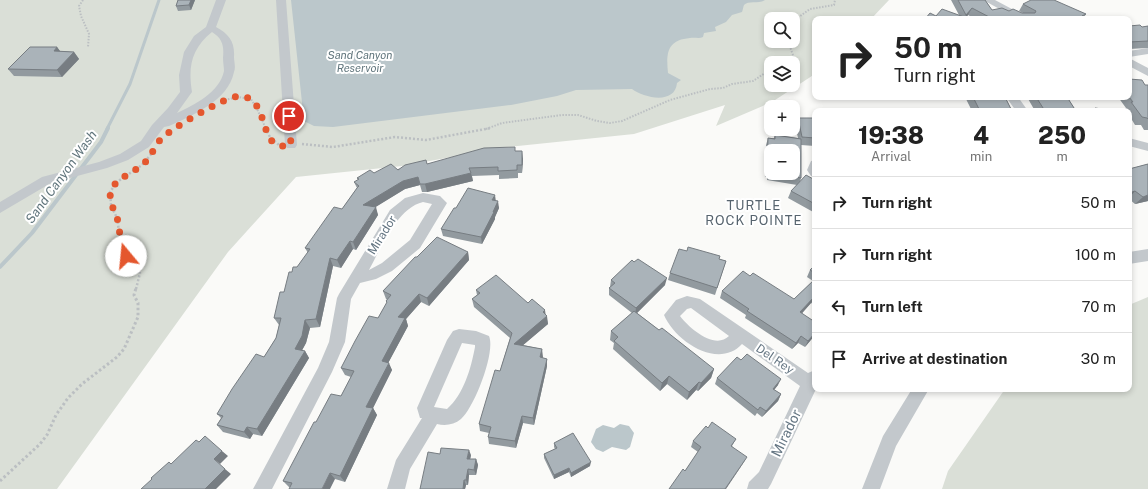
<!DOCTYPE html>
<html lang="en">
<head>
<meta charset="utf-8">
<style>
	body { margin:0; font-family:"Public Sans",sans-serif; background:#f6f6f6; color:#222; height:100vh; display:flex; flex-direction:column; font-size:15px; white-space:nowrap }
	* { box-sizing:border-box; margin:0 }
	p { font-size:13px; color:#767676 }
	.icon { flex:none; width:22px; height:22px; fill:none; stroke:currentColor; stroke-width:2; stroke-linecap:round; stroke-linejoin:round }
	.map { position:relative; flex:1; overflow:hidden }
	.panel { position:absolute; left:812px; top:108px; width:320px; height:284px; display:flex; flex-direction:column; background:#fff; border-radius:8px; box-shadow:0 2px 6px #0003 }
	.panel>* { flex:none }
	.top-card { position:absolute; left:812px; top:16px; width:320px; height:84px; border-radius:8px; box-shadow:0 2px 6px #0003; background:#fff; color:#222; overflow:hidden }
	.tools { position:absolute; left:764px; top:12px; display:grid; gap:8px }
	.tools a { display:grid; place-items:center; width:36px; height:36px; border-radius:8px; background:#fff; box-shadow:0 2px 6px #0003; font-size:20px }
	.pin { position:absolute; display:grid; place-items:center; width:34px; height:34px; color:#fff; margin:-17px; border:2px solid #fff; border-radius:50%; box-shadow:0 1px 4px #0007 }
	.me { position:absolute; width:44px; margin:-22px; rotate:343deg; stroke-linejoin:round; filter:drop-shadow(0 0 3px #0008) }
	.turn { display:flex; align-items:center; gap:14px; height:84px; padding:0 16px; font-size:18px }
	.turn .icon { width:52px; height:52px; stroke-width:2.5 }
	.turn b { display:block; font-size:28px; line-height:34px }
	.eta { display:flex; justify-content:space-evenly; align-items:center; height:68px; text-align:center }
	.eta b { font-size:24px; font-weight:800; line-height:28px }
	ul { padding:0; list-style:none }
	li { display:flex; align-items:center; gap:12px; height:52px; padding:0 16px; border-top:1px solid #e0e0e0 }
	li div { flex:1 }
	li b { display:block; font-size:15px }
	li em { font-style:normal }
	.map>svg:first-child { display:block }
	.green { fill:#dadfd7; fill-rule:evenodd }
	.water { fill:#bbc7cb }
	.lines { fill:none; stroke-linecap:round; stroke-linejoin:round }
	.stream-far1 { stroke:#bbc7cb; stroke-width:3 }
	.stream { stroke:#bbc7cb; stroke-width:4 }
	.path-far2 { stroke:#bbbfc2; stroke-width:2; stroke-dasharray:1.5 1.5; stroke-linecap:butt }
	.path-far1 { stroke:#bbbfc2; stroke-width:2.5; stroke-dasharray:2 2; stroke-linecap:butt }
	.path { stroke:#bbbfc2; stroke-width:3; stroke-dasharray:2.5 2.5; stroke-linecap:butt }
	.minor { fill:#c3c8cc; fill-rule:evenodd }
	.wall { fill:#929a9f }
	.shaded-wall { fill:#777d82 }
	.building { fill:#aab3b9; stroke:#777d82 }
	.route { stroke:#e4572e; stroke-width:7; stroke-dasharray:0 12.6 }
	.labels { text-anchor:middle; dominant-baseline:central; stroke-width:4; stroke-linejoin:round; paint-order:stroke }
	.far-water-label { font-size:11px; font-style:italic; fill:#60757c; stroke:#fff }
	.street-label { font-size:12px; fill:#657683; stroke:#fff }
	.water-label { font-size:13px; font-style:italic; fill:#60757c; stroke:#fff }
	.neighbourhood-label { font-size:13px; letter-spacing:1px; fill:#57646e; stroke:#fff }
	.near-street-label { font-size:14px; fill:#657683; stroke:#fff }
</style>
</head>
<body>
<div class="map">
<svg width="1148" height="489" viewBox="0 0 1148 489">
	<rect width="100%" height="100%" fill="#fafaf8"/>
	<path class="green" d="M0,0H889L871,19H815V74L772,102L716,126L725,105L634,134L507,147L402,166L296,177L228,252L57,489H0ZM771,19H793V41H771ZM771,63H793V85H771Z
		M1148,297V489H942L948,471L1005,389H1129V305Z"/>
	<path class="water" d="M291,0H765C760,4 748,0 744,5C743,7 743,10 742,12L732,15L726,22L715,27L716,31L704,33L703,37C699,39 695,37 690,38C667,40 666,53 668,73L681,80L677,83C675,105 644,98 632,89L576,90L557,96L511,105L333,127L314,126L304,121Z
		M620,424L629,426L634,433L630,447L626,450L612,447L603,452L596,449L591,442L596,429L603,425L614,428Z"/>
	<g class="lines">
		<path class="stream-far1" d="M107,129L130,84L159,0"/>
		<path class="stream" d="M0,267L32,233L101,142L108,128"/>
		<path class="path-far2" d="M83,0L79,6L81,16L89,34L88,47
			M793,21L810,9L834,5L835,0
			M783,63L794,58L788,41
			M225,100L238,97L251,99L258,111L266,129
			M486,129L502,123L562,115H578L597,121L610,123L622,121L670,100L710,89L723,88L732,84L753,81L771,69"/>
		<path class="path-far1" d="M265,128L270,137L279,145
			M302,144L333,147L395,137L426,140L491,128
			M136,289L140,273L126,256L121,244L117,218L111,205L110,192L117,182L142,165L153,152"/>
		<path class="path" d="M0,481L40,444L47,435L56,415L68,398L82,384L117,357L124,349L138,317V303L134,295L136,288"/>
		<path class="minor" d="M216,0H226L216,27C229,34 235,42 234,57C234,62 236,67 234,72C228,101 193,115 169,126L164,127L149,147L128,160L107,168L51,183L0,213V202L42,177L99,162L120,154L141,141L152,125L168,108L180,92L179,75L184,52L194,36L206,27ZM212,32C223,39 224,46 223,58C223,63 224,67 224,71C220,92 194,105 177,113L192,92C188,67 191,49 212,32Z
			M276,0H286L297,145L295,148H287L285,145Z
			M983,0H995L1031,19H1018Z
			M1148,48V54L1129,57V51Z
			M1129,58L1148,68V76L1129,66Z
			M1006,97H1018L1028,111H1016Z
			M1129,138L1148,143V151L1129,146Z
			M815,160V177L811,176L807,170L811,161Z
			M423,193L440,196L447,203L420,248L392,271L376,279L360,283L351,299L345,342L332,372L272,489H253L318,368L329,342L337,298L339,294L390,210L405,198ZM423,202L432,204L410,240L382,263L369,270C381,248 397,208 423,202Z
			M1148,249V261L1129,264V252Z
			M687,296L700,299L808,373L815,370L816,389L771,484L768,489H747L749,482L759,472L800,386L742,344C718,370 675,341 664,315L676,300ZM691,308L729,336C715,350 690,329 680,316L687,309Z
			M459,329L476,331L489,336C496,352 474,408 461,419C454,425 445,426 437,424L410,469L405,489H387L396,460L422,418H420L417,408L447,340L453,331ZM462,343L475,345V347C471,368 464,394 447,409L434,407Z
			M912,389H929L896,446L880,489H862L883,436Z"/>
	</g>
	<path class="wall" d="M178,0H195L191,10L178,11L176,6Z
		M951,0H985L992,10L1009,11L1022,13H1023L1019,11L1023,4L1086,14L1084,17L1089,19H975L968,15L965,19H925L959,15Z
		M1129,26L1142,27L1148,26V48L1129,49Z
		M57,47L60,51L74,52L79,59L62,77L14,76L8,69Z
		M1145,85H1148V130H1144L1141,125H1135L1129,115V111H1127L1125,109L1126,108L1118,97H1129Z
		M965,97H1005L1012,111H972Z
		M1027,97H1067L1076,111H1035Z
		M798,118H815V146L801,145V178L800,182L815,180V213L788,198L791,191L797,185L767,180V177H765L766,145L768,138H774L775,135L798,138L795,125Z
		M515,151L523,159L522,173H518V178L499,179V175L472,176L473,181L427,192H422L420,185L405,189L375,207L378,215L356,250L353,249L341,268L333,266L320,327L310,328L306,343L302,350L305,351L309,358L262,436L253,434L250,439L223,432L217,425L221,418L217,414L264,357L276,338L279,325L274,318L292,272L297,267L308,253L305,248L342,209L357,188L354,182L358,180L357,178L374,173L427,164Z
		M1148,164V201L1135,204L1129,199V169Z
		M496,201L499,208L495,217V219L482,244L443,236L441,229L456,208Z
		M468,252L469,260L429,306L421,302L406,319L408,326L388,363L392,370L373,408L377,415L345,482L335,479L290,487H289L283,481L316,422L341,396L351,377L345,375L341,368L378,318L387,303L386,301L387,299H386L383,291L417,257Z
		M719,259L726,261L715,295L668,280L670,273Z
		M634,262L665,285L637,313L659,330L714,369L711,378L698,391L696,390L687,400L667,384L660,391L613,349L614,343L610,340L611,331L632,313L609,295V288L610,287L611,280Z
		M815,265V305L811,303L802,313L815,335L805,347L798,343L792,349L745,318L746,315L720,298L722,291L750,276L794,299L813,281L807,277L810,270Z
		M476,290L528,303L546,315L548,324L523,345L542,349V358L547,359V366L534,425L523,423L516,448L489,444L488,437L489,433L480,431L479,424L500,371L510,338L474,307L472,299L477,295Z
		M717,378L778,385L774,390L781,394L778,401L762,417L757,413L755,416L715,384Z
		M708,428L736,439L732,446L744,462L685,471L698,452L691,447L693,441Z
		M554,443L590,466L571,477L569,472L554,479L544,458V454L555,449L554,447Z
		M471,455L470,459H476L478,465L476,475H469L468,485H466L465,489H420Z"/>
	<path class="shaded-wall" d="M191,0H195L191,10L189,5Z
		M972,8L968,15L965,19H964L966,15Z
		M57,47L62,54L54,51Z
		M74,52L79,59L62,77L57,70Z
		M522,151L523,159L522,173Z
		M471,173L473,181L427,192L425,184Z
		M418,177L420,185L405,189L366,213L363,205L403,181Z
		M1135,191L1129,198V195L1132,192Z
		M495,195L496,202L492,200Z
		M1148,195V201L1135,204L1143,197Z
		M498,201L499,208L495,217V219L482,244L481,237Z
		M376,207L378,215L356,250L353,242Z
		M350,241L353,249L341,268L337,260Z
		M468,252L469,260L429,306L427,298Z
		M330,258L333,266L320,327L316,319Z
		M667,278L665,285L635,315L636,308Z
		M419,294L421,302L406,319L408,326L385,369L382,361L398,317Z
		M815,296L811,303L797,319L800,312Z
		M545,310L546,317L547,316L548,324L515,352L514,344Z
		M305,320L310,328L306,343L299,356L295,349Z
		M815,333V335L805,347L808,341Z
		M801,336L798,343L792,349L796,343Z
		M542,349L543,357L541,365L540,357Z
		M305,351L309,358L262,436L257,429Z
		M547,359V366L534,425L533,418Z
		M389,363L392,370L370,414L366,407Z
		M714,369L711,378L698,391L701,383Z
		M669,376L667,384L660,391L662,383Z
		M781,379L778,385L770,395L773,389Z
		M699,382L696,390L687,400L689,392Z
		M781,394L778,401L762,417L766,411Z
		M373,408L377,415L345,482L340,476Z
		M522,416L523,423L516,448L515,441Z
		M247,427L253,434L250,439L244,432Z
		M469,450L471,455L469,465L467,459Z
		M222,451L228,456L220,464L214,459Z
		M747,457L744,462L726,489H725Z
		M476,459L478,465L476,475L474,470Z
		M591,462L590,466L571,477V473Z
		M569,468V472L554,479V475Z
		M225,469L231,474L216,489H205Z
		M468,469L469,475L468,485L466,480Z
		M330,473L335,479L330,489H322Z
		M464,480L466,485L465,489H463Z"/>
	<path class="building" d="M178,0H191L189,5L176,6Z
		M958,0H985L992,10L1002,8L1009,11L1013,9L1022,13H1035L1036,11L1023,4L1031,0H1054L1086,14L1082,16L1089,19H993L972,8L966,15Z
		M942,9L964,17L962,19H925L930,13L936,16Z
		M1140,25L1142,27L1148,26V41L1129,42V26Z
		M30,47H57L54,51L74,52L57,70L8,69Z
		M1129,79L1142,80L1145,85H1148V119L1147,118L1142,117L1131,102H1133L1129,97Z
		M973,97H1005L1012,111H980Z
		M1036,97H1067L1076,111H1045Z
		M1095,108L1116,111H1096Z
		M798,118H815V138L802,137Z
		M775,135L801,139V178L771,173H793V151H771V173H770V170L767,169L768,138L775,139Z
		M515,147V151H522V165H517V170L498,171V167L469,168L471,173L425,184H420L418,177L403,181L363,205L376,207L353,242L350,241L337,260L330,258L316,319L305,320L302,336L295,349L305,351L257,429L247,427L244,432L217,425L223,416L217,414L232,389L256,354L264,357L276,338L281,318H274L280,292H284L289,272H292L293,267H297L310,249L305,248L334,207L342,209L357,188L359,186L354,182L359,179L357,178L370,170L374,173L391,164L398,170L405,165L426,160L427,164L484,148Z
		M1148,164V195L1143,197L1135,191L1132,192L1129,189V169Z
		M806,175L815,180V204L791,191Z
		M468,188L495,195L492,200L498,201L493,212H494L481,237L441,229L454,208H456Z
		M437,237L468,252L427,298L419,294L398,317L405,318L382,361L389,363L366,407L373,408L340,476L330,473L322,489H289L292,483L283,481L314,422H316L331,394L341,396L354,371L341,368L355,341L369,316L378,318L387,302L386,301L391,295L383,291L415,257H417Z
		M688,247L720,256L719,259L726,261L717,288L670,273L679,249L687,251Z
		M638,259L667,278L636,308L609,288L615,283L611,280L632,260L634,262Z
		M815,265V273L810,270Z
		M743,271L750,276L753,273L794,299L815,279V296L800,312L815,322V333L808,341L801,336L796,343L747,311L749,309L722,291Z
		M496,275L528,303L532,299L545,310L543,312L547,316L514,344L542,349L540,357L547,359L533,418L522,416L515,441L488,437L491,427L479,424L495,370L500,371L512,333L472,299L480,293L476,290Z
		M634,311L659,330L662,328L714,369L701,383L699,382L689,392L669,376L662,383L614,341L618,337L611,331Z
		M747,354L781,379L773,389L781,394L766,411L760,407L758,410L717,378L737,357L741,360Z
		M712,422L736,439L731,446L747,457L725,489H669L683,469L685,471L701,447L693,441L706,426L708,428Z
		M573,433L591,462L571,473L569,468L554,475L544,454L557,448L554,443Z
		M205,436L222,451L214,459L225,469L205,489H141L152,479L151,478L169,462L171,464L196,440L199,442Z
		M441,448L469,450L467,459H476L474,470L468,469L466,480H464L463,489H420L428,452L440,454Z"/>
	<g class="lines">
		<path class="route" d="M126,256C120,243 120,231 117,217C114,209 108,201 111,191C115,178 134,173 143,164C152,157 154,145 163,137C174,127 226,96 240,96C265,97 261,133 274,143C279,147 285,146 291,145L289,116"/>
	</g>
	<g class="labels">
		<g class="far-water-label">
			<text x="360" y="55">Sand Canyon<tspan x="360" dy="13">Reservoir</tspan></text>
		</g>
		<g class="street-label">
			<text transform="translate(382 235) rotate(-58)">Mirador</text>
			<text transform="translate(775 359) rotate(34)">Del Rey</text>
		</g>
		<g class="water-label">
			<text transform="translate(61 177) rotate(-54)">Sand Canyon Wash</text>
		</g>
		<g class="neighbourhood-label">
			<text x="754" y="205">TURTLE<tspan x="754" dy="15">ROCK POINTE</tspan></text>
		</g>
		<g class="near-street-label">
			<text transform="translate(786 433) rotate(-64)">Mirador</text>
		</g>
	</g>
</svg>
<div class="tools">
<a><svg class="icon" aria-label="search" viewBox="0 0 24 24"><circle cx="10" cy="10" r="6"/><path d="M15 15l6 6"/></svg></a>
<a><svg class="icon" aria-label="layers" viewBox="0 0 24 24"><path d="M12 4l9 5-9 5-9-5zM3 14l9 5 9-5"/></svg></a>
<a>+</a>
<a>−</a>
</div>
<div class="pin" style="left:289px;top:116px;background:#d93025"><svg class="icon" aria-label="arrive" viewBox="0 0 24 24"><path d="M6 21V4h12l-3 4 3 4H6"/></svg></div>
<svg class="me" style="left:126px;top:256px" viewBox="-20 -20 40 40"><circle r="19" fill="#fff"/><path d="M0-13L10 11 0 6-10 11z" fill="#e4572e"/></svg>
<div class="top-card">
<div class="turn"><svg class="icon" aria-label="right" viewBox="0 0 24 24"><path d="M7 20v-9h11M14 6l5 5-5 5"/></svg><div><b>50 m</b>Turn right</div></div>
</div>
<section class="panel">
<div class="eta">
<div><b>19:38</b><p>Arrival</p></div>
<div><b>4</b><p>min</p></div>
<div><b>250</b><p>m</p></div>
</div>
<ul>
<li><svg class="icon" aria-label="right" viewBox="0 0 24 24"><path d="M7 20v-9h11M14 6l5 5-5 5"/></svg><div><b>Turn right</b></div><em>50 m</em></li>
<li><svg class="icon" aria-label="right" viewBox="0 0 24 24"><path d="M7 20v-9h11M14 6l5 5-5 5"/></svg><div><b>Turn right</b></div><em>100 m</em></li>
<li><svg class="icon" aria-label="left" viewBox="0 0 24 24"><path d="M17 20v-9H6M10 6l-5 5 5 5"/></svg><div><b>Turn left</b></div><em>70 m</em></li>
<li><svg class="icon" aria-label="arrive" viewBox="0 0 24 24"><path d="M6 21V4h12l-3 4 3 4H6"/></svg><div><b>Arrive at destination</b></div><em>30 m</em></li>
</ul>
</section>
</div>
</body>
</html>
